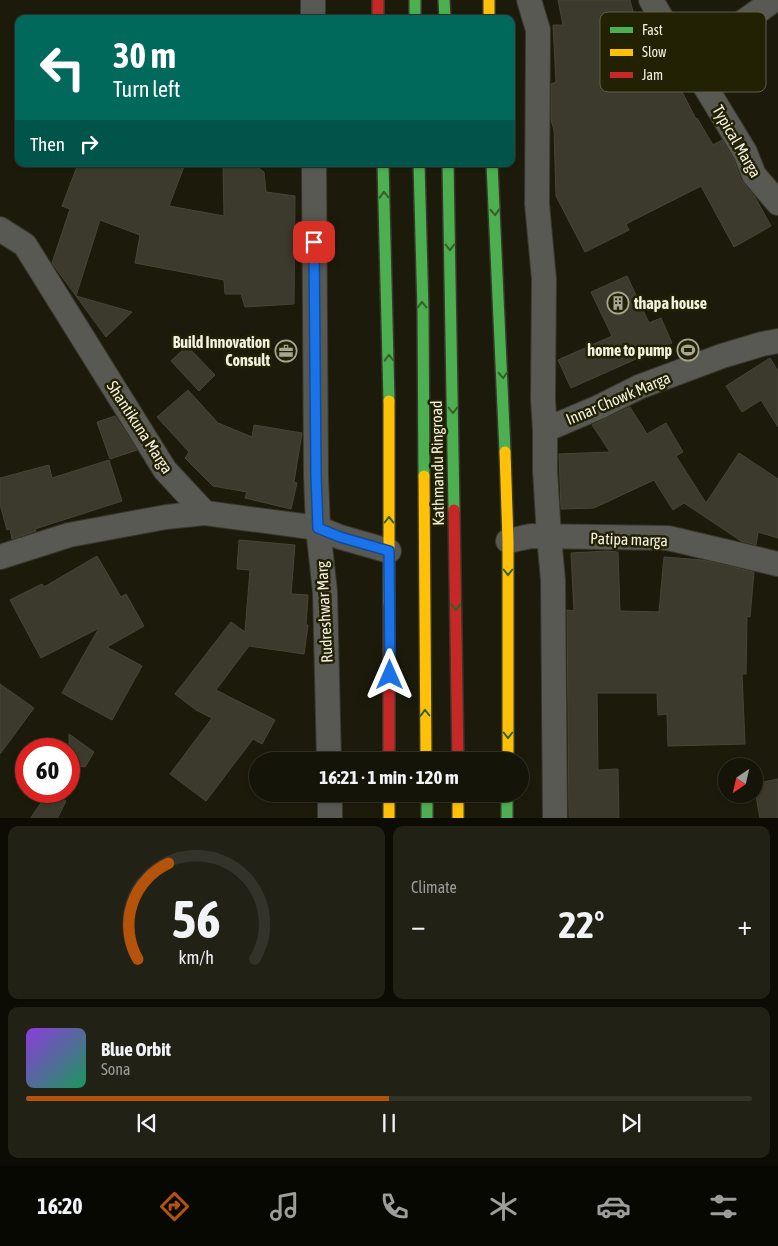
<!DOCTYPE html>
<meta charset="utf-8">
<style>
body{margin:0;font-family:"Asap Condensed",sans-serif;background:#222116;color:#f1f3f6;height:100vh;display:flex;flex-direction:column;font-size:19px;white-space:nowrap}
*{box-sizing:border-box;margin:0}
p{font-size:16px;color:#9d9e9c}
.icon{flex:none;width:28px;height:28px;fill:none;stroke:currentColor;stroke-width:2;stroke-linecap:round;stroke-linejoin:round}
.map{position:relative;height:818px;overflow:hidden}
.panel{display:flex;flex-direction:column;gap:8px;padding:8px;background:#0c0b04;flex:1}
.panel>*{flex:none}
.hud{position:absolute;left:15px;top:15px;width:500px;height:152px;border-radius:10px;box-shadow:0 1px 4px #0004,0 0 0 1px #343329;background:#00695c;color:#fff;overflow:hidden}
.needle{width:32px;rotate:214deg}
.controls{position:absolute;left:718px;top:758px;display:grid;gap:10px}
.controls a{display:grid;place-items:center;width:45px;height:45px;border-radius:50%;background:#151408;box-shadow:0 1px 4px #0004,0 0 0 1px #343329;font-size:25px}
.speed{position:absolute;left:15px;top:738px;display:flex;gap:10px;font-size:25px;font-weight:700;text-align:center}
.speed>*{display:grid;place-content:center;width:65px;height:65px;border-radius:50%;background:#151408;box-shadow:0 1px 4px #0004,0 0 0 1px #343329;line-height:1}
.speed .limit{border:8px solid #d22;background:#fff;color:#111}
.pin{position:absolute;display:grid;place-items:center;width:42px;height:42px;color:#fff;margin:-21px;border-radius:10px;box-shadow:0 2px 8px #0006}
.me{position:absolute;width:55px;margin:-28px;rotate:0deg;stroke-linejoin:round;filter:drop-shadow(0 0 4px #0008)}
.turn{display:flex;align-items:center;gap:18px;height:105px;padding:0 15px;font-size:22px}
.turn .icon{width:65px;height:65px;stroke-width:2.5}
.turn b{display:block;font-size:35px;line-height:42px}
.then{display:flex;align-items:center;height:48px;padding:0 15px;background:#0003;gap:10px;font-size:19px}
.big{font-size:38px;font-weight:700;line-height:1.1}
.panel .tile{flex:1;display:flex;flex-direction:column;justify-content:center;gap:8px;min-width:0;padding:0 18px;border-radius:10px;background:#222116}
.panel .dial{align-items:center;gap:0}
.dial svg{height:130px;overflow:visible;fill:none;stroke:#343329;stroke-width:7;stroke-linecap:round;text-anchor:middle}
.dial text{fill:#f1f3f6;stroke:none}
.song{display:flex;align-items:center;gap:15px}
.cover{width:60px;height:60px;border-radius:8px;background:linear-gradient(135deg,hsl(270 70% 55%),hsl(150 70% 35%))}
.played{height:5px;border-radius:2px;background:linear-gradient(90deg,#b45309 50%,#343329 50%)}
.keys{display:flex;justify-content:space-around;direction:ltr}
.heat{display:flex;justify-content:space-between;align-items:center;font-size:28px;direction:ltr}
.panel .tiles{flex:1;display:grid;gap:8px;grid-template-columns:1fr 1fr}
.tile:last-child{grid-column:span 2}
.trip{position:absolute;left:249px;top:752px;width:280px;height:50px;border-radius:25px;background:#151408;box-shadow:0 1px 4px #0004,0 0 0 1px #343329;font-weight:700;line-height:50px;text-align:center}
.tabs{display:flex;height:80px;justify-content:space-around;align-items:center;background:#080803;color:#9d9e9c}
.tabs .icon{width:35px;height:35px}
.tabs .active{color:#b45309}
.tabs b{font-size:22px;color:#f1f3f6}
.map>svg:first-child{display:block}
.building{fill:#3b3a2c;stroke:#464538}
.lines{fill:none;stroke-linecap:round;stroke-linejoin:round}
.street-casing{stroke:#38372b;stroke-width:26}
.fast-casing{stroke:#38372b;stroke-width:14}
.slow-casing{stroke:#38372b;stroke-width:14}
.jam-casing{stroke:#38372b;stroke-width:14}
.street{stroke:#595953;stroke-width:24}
.fast{stroke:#4caf50;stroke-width:11}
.slow{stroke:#ffc107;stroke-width:11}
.jam{stroke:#c62828;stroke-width:11}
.oneway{stroke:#356126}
.route-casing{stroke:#114b97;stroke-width:12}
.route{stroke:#1a73e8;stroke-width:9}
.labels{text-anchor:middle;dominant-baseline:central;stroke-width:5;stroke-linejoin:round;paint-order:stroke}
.street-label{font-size:16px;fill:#f2f1e0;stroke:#232104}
.poi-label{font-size:16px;font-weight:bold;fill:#f2f1e0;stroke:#232104;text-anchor:end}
.key{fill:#232104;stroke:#615f46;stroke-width:1}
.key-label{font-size:14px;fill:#f2f1e0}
</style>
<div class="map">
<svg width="778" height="819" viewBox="0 0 778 819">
<rect width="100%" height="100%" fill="#1c1b0b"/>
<!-- building -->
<path class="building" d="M558,0H630L642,45L649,41L671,88L678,84L696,119L697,118L713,145L722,140L733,158L741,180L755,197L771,226L734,247L701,186L626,224L629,230L585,252L556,196L554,130L551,120V84L556,82L553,25H563Z
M78,164H185L169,206L224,216L223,164H253L264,172L266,192L295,196L294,304L245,307L241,294H225L224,280L135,263L140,235L100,220L76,296L132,312L106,337L57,270L52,263L70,209L62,206Z
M627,276L649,323L661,318L672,343L571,388L558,360L612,336L591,292Z
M187,346L215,375L199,391L171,361Z
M770,358L778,371V427L761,400L742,412L726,386Z
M188,390L218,423L252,437L254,425L302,433L294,482L297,483L291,509L245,498L247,492L213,486L185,458L189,452L157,417Z
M630,407L647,434L666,423L683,452L676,456L706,503L739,453L778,479V538L758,532L756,545L741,541L684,503L673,510L654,480L594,508L561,509L559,454L610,452L592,425Z
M115,416L137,450L110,459L97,422Z
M109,460L122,501L35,529L36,531L12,539L10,529L7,530L0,504V478L49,465L52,478Z
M239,540L295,545L291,594L308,595L306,625H308L304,654L249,646L216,690L275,720L262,744L253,739L206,801L170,774L212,718L196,710L175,694L231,622L245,632L250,570L237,569Z
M607,551L618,552L620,611L659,612L664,557L703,560L754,572L750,617L747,616L746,674H742L745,744L668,746L667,714L658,715L657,693H597L598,770L618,769L619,819H569L567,610L574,611L571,553Z
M97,556L121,597L126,594L144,626L107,647L142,666L112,720L62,693L99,628L41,658L10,600L42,584L44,587Z
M0,684L34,708L0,754Z
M69,734L94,752L85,767L69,764Z
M778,779V819H760L754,784Z
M49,791H52L66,801L57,819H30Z"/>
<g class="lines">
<!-- street casing -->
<g class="street-casing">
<path id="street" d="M313,0V19
M529,0L538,30L537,204L544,279L543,399L545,430V470L549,537L553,580L555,819
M651,0L665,24L689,60L745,152L754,175L778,203
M689,60L774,0
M314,164L316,476L318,528L325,592L329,761
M0,229L25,245L165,470L205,513L318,528L340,537L389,551
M545,430L599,407L639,387L722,356L762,344L778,341
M508,541L531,536L668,538L778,564
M0,557L69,535L166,517L205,513
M330,794V819"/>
</g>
<!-- fast casing -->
<g class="fast-casing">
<path id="fast" d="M415,0V19
M444,0L445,19
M383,164L389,401
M419,164L423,311L424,476
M448,164L454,510
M492,164L505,452
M427,794V819
M507,794V819"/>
</g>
<!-- slow casing -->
<g class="slow-casing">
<path id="slow" d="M489,0V19
M389,401V604
M505,452L508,541V761
M424,476L426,761
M389,794V819
M458,794V819"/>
</g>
<!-- jam casing -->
<g class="jam-casing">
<path id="jam" d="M378,0V19
M454,510L458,761
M389,604V761"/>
</g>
<!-- street -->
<use href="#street" class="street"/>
<!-- fast -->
<use href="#fast" class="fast"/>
<!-- slow -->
<use href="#slow" class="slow"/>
<!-- jam -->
<use href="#jam" class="jam"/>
</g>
<!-- one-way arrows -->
<defs><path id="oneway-chevron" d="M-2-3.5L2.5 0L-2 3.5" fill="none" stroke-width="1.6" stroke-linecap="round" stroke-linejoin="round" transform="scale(1.25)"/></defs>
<g class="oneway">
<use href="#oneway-chevron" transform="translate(384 195) rotate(-92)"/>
<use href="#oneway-chevron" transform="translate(495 212) rotate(87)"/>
<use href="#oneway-chevron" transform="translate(450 247) rotate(89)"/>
<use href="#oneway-chevron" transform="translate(422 305) rotate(-91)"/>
<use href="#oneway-chevron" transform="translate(389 358) rotate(-92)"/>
<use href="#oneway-chevron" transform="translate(503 375) rotate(87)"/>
<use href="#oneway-chevron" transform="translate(453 410) rotate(89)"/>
<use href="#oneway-chevron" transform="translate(389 520) rotate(-90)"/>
<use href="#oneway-chevron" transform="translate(508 572) rotate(90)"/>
<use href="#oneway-chevron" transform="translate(456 607) rotate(89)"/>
<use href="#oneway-chevron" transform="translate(425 713) rotate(-91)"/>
<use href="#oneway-chevron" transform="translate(508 735) rotate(90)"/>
</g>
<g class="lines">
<!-- route casing -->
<g class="route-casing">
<path id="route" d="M314,242L316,476L318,528L340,537L389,551L390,675"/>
</g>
<!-- route -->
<use href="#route" class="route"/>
</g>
<!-- icons -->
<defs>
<g id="building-ring" transform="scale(1.125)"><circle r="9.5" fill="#232104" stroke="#a7a695" stroke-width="1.5"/><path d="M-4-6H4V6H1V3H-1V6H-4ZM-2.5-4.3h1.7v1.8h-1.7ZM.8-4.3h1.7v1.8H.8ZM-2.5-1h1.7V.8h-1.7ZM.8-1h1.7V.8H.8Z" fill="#a7a695"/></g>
<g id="stadium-ring" transform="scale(1.125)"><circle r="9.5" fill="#232104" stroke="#a7a695" stroke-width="1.5"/><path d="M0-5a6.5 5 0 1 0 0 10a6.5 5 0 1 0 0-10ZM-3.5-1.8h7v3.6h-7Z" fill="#a7a695"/></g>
<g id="office-ring" transform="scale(1.125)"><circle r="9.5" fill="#232104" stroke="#a7a695" stroke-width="1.5"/><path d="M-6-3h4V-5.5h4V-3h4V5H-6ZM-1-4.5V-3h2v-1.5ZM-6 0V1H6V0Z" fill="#a7a695"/></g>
</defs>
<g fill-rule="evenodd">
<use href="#building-ring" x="618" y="303"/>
<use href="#stadium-ring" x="688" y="350"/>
<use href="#office-ring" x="286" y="351"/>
</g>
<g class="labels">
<!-- street labels -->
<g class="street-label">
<text transform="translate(737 141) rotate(60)">Typical Marga</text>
<text transform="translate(618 398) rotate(-23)">Innar Chowk Marga</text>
<text transform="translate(140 427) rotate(57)">Shantikuna Marga</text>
<text transform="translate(437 463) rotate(-91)">Kathmandu Ringroad</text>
<text transform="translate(629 539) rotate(2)">Patipa marga</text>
<text transform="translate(324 612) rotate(-93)">Rudreshwar Marg</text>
</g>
<!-- poi labels -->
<g class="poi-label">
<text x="634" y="303" text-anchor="start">thapa house</text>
<text x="270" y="342">Build Innovation<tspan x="270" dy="18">Consult</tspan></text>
<text x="672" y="350">home to pump</text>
</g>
</g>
<!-- legend -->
<rect x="600" y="12" width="166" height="80" rx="8" class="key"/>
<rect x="610" y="27" width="23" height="6" fill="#4caf50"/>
<rect x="610" y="49" width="23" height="7" fill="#ffc107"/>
<rect x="610" y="72" width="23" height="6" fill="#c62828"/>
<g class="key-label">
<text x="642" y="35">Fast</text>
<text x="642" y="57">Slow</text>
<text x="642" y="80">Jam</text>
</g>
</svg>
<div class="controls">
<a><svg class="needle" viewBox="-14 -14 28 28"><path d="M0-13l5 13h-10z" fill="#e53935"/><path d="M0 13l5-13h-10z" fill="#9d9e9c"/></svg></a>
</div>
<div class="speed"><div class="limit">60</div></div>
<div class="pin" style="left:314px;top:242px;background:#d93025"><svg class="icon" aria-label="arrive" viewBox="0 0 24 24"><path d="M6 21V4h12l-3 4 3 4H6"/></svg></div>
<svg class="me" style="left:390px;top:675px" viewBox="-20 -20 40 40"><path d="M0-17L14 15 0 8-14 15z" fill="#1a73e8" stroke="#fff" stroke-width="4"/></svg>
<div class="trip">16:21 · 1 min · 120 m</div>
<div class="hud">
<div class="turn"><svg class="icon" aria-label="left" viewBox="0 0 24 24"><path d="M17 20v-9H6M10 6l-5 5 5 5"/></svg><div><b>30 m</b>Turn left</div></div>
<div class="then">Then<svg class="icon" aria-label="right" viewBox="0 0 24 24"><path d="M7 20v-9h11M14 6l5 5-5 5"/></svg></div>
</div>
</div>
<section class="panel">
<div class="tiles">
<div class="tile dial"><svg viewBox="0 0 100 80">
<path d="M14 69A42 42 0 1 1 86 69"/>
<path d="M14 69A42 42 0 0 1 33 10" stroke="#b45309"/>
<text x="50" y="56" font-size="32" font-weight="700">56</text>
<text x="50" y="72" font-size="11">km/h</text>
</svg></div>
<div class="tile"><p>Climate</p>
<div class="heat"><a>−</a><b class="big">22°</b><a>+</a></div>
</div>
<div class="tile">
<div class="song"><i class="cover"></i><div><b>Blue Orbit</b><p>Sona</p></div></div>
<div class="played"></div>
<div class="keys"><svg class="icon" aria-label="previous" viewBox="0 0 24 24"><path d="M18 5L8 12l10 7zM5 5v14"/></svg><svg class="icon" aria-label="pause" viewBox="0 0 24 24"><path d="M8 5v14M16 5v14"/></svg><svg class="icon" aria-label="next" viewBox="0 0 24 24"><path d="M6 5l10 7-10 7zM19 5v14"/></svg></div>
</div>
</div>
</section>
<nav class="tabs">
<b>16:20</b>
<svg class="icon active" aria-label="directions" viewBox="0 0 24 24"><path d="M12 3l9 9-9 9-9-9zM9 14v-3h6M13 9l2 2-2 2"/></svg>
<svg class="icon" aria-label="music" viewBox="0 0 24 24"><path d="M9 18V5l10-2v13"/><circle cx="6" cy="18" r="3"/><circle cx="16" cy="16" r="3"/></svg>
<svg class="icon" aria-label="phone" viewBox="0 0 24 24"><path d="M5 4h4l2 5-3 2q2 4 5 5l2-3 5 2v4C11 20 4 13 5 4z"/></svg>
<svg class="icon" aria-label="climate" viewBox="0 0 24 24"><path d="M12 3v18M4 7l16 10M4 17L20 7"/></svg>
<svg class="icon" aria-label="car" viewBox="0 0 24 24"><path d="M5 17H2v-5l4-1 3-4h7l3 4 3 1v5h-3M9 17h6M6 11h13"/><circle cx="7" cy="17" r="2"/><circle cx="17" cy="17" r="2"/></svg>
<svg class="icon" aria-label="filters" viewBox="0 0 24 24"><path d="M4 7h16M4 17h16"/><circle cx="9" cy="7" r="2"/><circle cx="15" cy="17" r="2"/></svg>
</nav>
